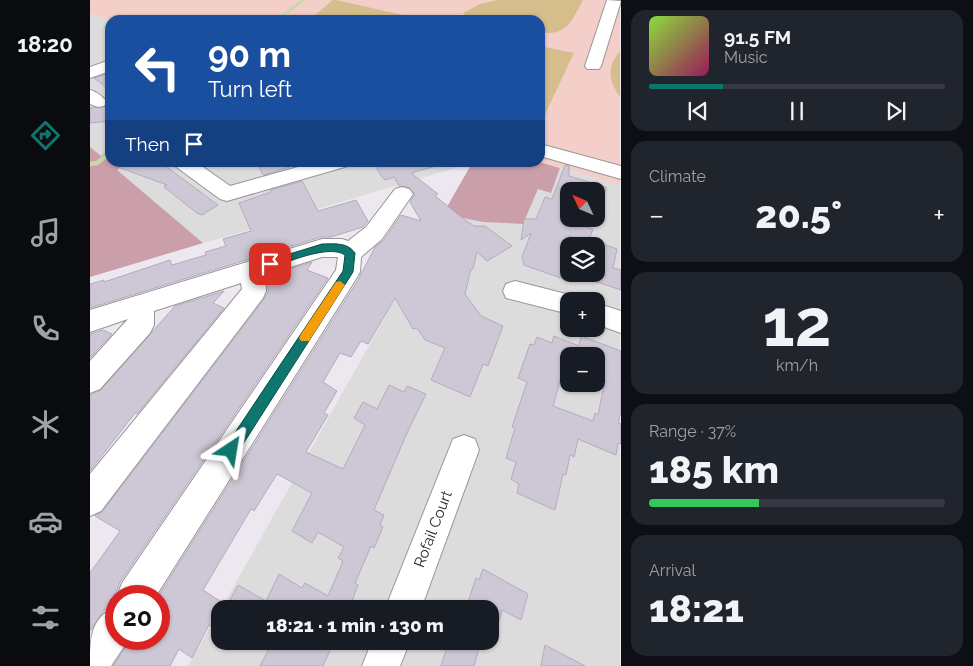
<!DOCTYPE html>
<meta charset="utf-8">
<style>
body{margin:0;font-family:Raleway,sans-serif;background:#20242c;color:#f1f3f6;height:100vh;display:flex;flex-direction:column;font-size:19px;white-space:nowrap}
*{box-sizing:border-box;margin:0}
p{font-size:16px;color:#9ea1a6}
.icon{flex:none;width:28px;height:28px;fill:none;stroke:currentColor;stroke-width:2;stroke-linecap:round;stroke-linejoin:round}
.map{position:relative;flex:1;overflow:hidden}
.side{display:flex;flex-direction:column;gap:10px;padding:10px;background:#0d0f14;width:352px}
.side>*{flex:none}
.guide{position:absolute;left:15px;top:15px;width:440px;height:152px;border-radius:15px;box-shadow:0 1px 4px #0004;background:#1a4fa0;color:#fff;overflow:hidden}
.needle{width:32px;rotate:314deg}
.tools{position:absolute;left:470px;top:182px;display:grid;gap:10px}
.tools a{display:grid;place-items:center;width:45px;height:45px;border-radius:10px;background:#171b24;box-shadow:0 1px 4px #0004;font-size:25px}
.speed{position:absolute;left:15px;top:585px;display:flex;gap:10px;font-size:25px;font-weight:700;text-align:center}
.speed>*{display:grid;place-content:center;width:65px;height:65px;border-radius:50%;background:#171b24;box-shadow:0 1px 4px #0004;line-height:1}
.speed .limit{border:8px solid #d22;background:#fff;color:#111}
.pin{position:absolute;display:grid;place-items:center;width:42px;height:42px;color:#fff;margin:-21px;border-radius:10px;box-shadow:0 2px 8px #0006}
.me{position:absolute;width:55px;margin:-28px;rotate:33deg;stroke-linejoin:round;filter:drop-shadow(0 0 4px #0008)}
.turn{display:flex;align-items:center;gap:18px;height:105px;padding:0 20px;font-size:22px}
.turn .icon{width:65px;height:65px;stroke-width:2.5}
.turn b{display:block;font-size:35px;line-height:42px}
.then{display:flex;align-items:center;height:48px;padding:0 20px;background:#0003;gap:10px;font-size:19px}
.big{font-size:38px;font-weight:800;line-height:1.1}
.side .widget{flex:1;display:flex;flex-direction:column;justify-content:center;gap:8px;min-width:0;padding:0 18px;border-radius:15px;background:#20242c}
.side .dial{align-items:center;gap:0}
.dial b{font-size:65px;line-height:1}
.song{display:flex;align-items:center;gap:15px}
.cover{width:60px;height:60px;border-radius:8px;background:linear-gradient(135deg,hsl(90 70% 55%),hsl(330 70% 35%))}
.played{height:5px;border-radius:2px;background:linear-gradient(90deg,#0f766e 25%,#363941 25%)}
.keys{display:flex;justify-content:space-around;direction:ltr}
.heat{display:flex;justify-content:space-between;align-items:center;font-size:28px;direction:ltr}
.charge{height:8px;border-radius:4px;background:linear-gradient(90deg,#34c759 37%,#363941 0)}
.trip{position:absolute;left:121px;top:600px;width:288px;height:50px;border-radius:15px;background:#171b24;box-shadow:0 1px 4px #0004;font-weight:800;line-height:50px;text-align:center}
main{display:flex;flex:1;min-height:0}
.dock{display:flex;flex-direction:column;width:90px;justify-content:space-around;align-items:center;background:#090b0e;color:#9ea1a6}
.dock .icon{width:35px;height:35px}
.dock .active{color:#0f766e}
.dock b{font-size:22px;color:#f1f3f6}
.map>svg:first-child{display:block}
.residential{fill:#dcdcdd;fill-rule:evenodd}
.forest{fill:#ca9faa}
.park{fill:#f4cec8}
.pitch{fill:#d6bd8c}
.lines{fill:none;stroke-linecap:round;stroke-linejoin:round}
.stream-far1{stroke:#ccd8ab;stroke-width:3}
.stream{stroke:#ccd8ab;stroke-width:4.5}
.building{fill:#cec7d5;stroke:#b5aabf;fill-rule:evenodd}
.minor-casing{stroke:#969696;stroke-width:2}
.minor{fill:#fff;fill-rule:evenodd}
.route{fill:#0f766e;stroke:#0a4d48}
.slow{fill:#f59e0b}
.labels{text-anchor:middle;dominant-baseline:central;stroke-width:4;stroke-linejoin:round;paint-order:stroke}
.near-street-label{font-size:15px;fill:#1f1f1f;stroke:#fff}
</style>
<main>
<nav class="dock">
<b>18:20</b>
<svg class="icon active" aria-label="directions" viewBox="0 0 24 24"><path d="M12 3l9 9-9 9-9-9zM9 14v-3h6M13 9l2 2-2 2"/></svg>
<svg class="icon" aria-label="music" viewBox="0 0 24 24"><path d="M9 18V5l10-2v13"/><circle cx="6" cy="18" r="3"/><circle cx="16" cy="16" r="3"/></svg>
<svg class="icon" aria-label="phone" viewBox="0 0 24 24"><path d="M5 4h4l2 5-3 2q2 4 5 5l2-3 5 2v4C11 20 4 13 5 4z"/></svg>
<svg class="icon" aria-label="climate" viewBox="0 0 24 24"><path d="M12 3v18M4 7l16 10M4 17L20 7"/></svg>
<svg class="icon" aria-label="car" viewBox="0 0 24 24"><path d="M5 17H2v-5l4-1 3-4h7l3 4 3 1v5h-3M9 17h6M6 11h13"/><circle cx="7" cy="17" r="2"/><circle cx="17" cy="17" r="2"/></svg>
<svg class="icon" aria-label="filters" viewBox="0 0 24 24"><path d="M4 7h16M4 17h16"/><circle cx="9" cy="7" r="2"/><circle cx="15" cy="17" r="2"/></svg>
</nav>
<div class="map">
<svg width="531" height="666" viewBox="0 0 531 666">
<rect width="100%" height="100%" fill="#ede7ef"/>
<!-- residential -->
<path class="residential" d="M0,14L21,20L20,150L11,157L27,169L36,162L382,163L0,277Z
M470,168L530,185V666H98L130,610V641H400V609H131L353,214L393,222L433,224L448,189L461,193ZM479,191H506V219H479ZM479,246H506V274H479ZM479,301H506V329H479ZM479,356H506V384H479Z"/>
<!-- forest -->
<path class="forest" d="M0,147L11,156L20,150V162L35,163L27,170L113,243L0,277Z
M450,162L470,168L461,193L448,189L433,224L393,222L353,214L382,163Z"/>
<!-- park -->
<path class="park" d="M0,0H530V185L450,162V20H21L0,14Z"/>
<!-- pitch -->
<path class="pitch" d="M243,0H246L335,20H219Z
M407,0H493C482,20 477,37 450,32V20H379L373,13L390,4Z
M450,46L484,53L450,125Z
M530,51V97C518,79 517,68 530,51Z"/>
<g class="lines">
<!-- stream-far1 -->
<path class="stream-far1" d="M187,20L213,0"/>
<!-- stream -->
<path class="stream" d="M0,164L7,163L20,153"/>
</g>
<!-- building -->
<path class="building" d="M20,73V90L4,78Z
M20,106V121L0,123V108Z
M20,162H70L128,205L112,215L107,213L74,187L77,185L20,164Z
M167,162H201L203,166L173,175Z
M294,162H345L346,166L321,173L348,194L345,196L375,220L384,226H395L422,246L397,261L387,252L383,269H381L375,294L391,316L413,326L398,366L393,364L380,397L341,380L355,348L335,340L327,328L323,329L305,298L278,344L271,341L261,357L250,353L233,382L247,391L234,413L238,415L216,452L253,469L275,425L264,418L273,402L287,409L299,385L314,392L317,386L336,394L317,433L284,510L294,515L290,525L293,527L284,548L281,546L265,583L268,585L259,609H135L148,585L176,601L189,574L212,588L215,583L238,596L253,561L248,558L254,547L228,532L222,543L202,531L222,493L187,474L164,511L161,509L113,590L130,601V631L119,625L102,658L89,649L80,666H23L41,639H69V595L268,280L285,247L294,240L311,215L331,221L320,202L325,194L320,188L309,186L304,177L295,180L292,177L285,165Z
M475,165L479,166V176L516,187V191H479V219H498L496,227L503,229L498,243L479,236V281L434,265L432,257L441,233L431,240L434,219H446L455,197L462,199Z
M212,181L228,211L266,200L278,221L273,227L241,237H231L0,308V284L14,280V282L80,260L82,265L116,255L115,252L136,246L133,239L161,231L149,203L181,192L180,190Z
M513,244L527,249L523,268L531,270V290L504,281Z
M222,262L217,270L238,278L30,582L25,595L26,599L21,607L14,610L0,631V573L30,531L5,516L12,512L174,299L178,292V286L187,273Z
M134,291L123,303L134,308L47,414L45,413L0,471V395L11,390L85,306Z
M13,330L22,334L0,358V334Z
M464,336L489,346L491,336L531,351V411L528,423L531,424V444L528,443L526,455L488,439L484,457L480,455L476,475L473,474L465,510L427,493L429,484L421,479L426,462L416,458L425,428L422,427L437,382L428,378L440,344L444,345L447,337L462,343ZM479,356H506V376L515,380L508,415L505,413L503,421L463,406L476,359L479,360Z
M393,569L438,594L431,620L412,610L405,637H400V609H381L382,604L378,602L386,578L389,580Z
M183,641H244L233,666H170Z
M359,641H391L384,666H351Z
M455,645L495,666H451Z"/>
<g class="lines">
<!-- minor casing -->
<g class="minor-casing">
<path id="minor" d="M517,0L531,1L511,66L509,69H497L495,66Z
M20,60V71L0,78V67Z
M0,90C7,92 12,96 17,102L14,106L8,107L0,104Z
M450,144L531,166V179L450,156Z
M82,162H106L140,186L226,162H261L258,166L137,201L130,199L85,166Z
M312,187L319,189L323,194L292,239L271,257L270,272L266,279L66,596H27L32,583L246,270L248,257H232L175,275L176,291L173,298L11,511L0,516V474L152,289L151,283L64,311V325L60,333L10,389L0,393V361L38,319L0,332V310L232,239H252L258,241L276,227L305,189Z
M425,281L488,297L490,301H479V314L416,298L413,291L416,284Z
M506,303L531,311V333L506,324Z
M374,435L385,439L389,450L331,609H295L363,439Z
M26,606V639H39L21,666H0C0,638 0,619 26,606Z
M282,641H320L310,666H272Z"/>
</g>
<!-- minor -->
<use href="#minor" class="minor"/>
</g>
<!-- route -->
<path class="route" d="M232,244C245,244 257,242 265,253L263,272L146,455L141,457L136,455L134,450L136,446L253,271L255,255C239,244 198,262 180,268L175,264L177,261Z"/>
<!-- slow -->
<path class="slow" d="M250,281L255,285L253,288L219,341H211L209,338L211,334L246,282Z"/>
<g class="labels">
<!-- near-street labels -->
<g class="near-street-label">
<text transform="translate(343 529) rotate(-69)">Rofail Court</text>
</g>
</g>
</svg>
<div class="tools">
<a><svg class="needle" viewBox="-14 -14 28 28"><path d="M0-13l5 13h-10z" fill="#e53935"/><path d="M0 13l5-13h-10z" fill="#9ea1a6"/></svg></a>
<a><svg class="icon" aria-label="layers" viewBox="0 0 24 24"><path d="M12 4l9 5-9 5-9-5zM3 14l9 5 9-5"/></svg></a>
<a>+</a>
<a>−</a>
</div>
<div class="speed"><div class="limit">20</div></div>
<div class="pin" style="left:180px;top:264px;background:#d93025"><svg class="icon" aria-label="arrive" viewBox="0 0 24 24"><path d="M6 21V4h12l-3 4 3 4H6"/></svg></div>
<svg class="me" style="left:141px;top:450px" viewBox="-20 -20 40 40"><path d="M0-17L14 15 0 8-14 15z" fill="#0f766e" stroke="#fff" stroke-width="4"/></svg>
<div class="trip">18:21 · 1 min · 130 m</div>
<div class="guide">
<div class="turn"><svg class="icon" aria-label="left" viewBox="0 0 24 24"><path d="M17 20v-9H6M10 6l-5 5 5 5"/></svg><div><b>90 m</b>Turn left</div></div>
<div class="then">Then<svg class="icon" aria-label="arrive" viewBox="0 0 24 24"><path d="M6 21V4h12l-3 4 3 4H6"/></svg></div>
</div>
</div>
<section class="side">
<div class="widget">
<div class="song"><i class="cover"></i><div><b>91.5 FM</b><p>Music</p></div></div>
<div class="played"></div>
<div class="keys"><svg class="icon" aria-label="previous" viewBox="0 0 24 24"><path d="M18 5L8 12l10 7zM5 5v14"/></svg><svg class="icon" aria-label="pause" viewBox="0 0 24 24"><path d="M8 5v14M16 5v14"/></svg><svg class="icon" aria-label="next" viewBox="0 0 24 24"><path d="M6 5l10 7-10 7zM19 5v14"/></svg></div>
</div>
<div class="widget"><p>Climate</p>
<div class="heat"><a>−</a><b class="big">20.5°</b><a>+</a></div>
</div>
<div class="widget dial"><b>12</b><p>km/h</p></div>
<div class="widget"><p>Range · 37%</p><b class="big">185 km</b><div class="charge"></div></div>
<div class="widget"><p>Arrival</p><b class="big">18:21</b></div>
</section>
</main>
